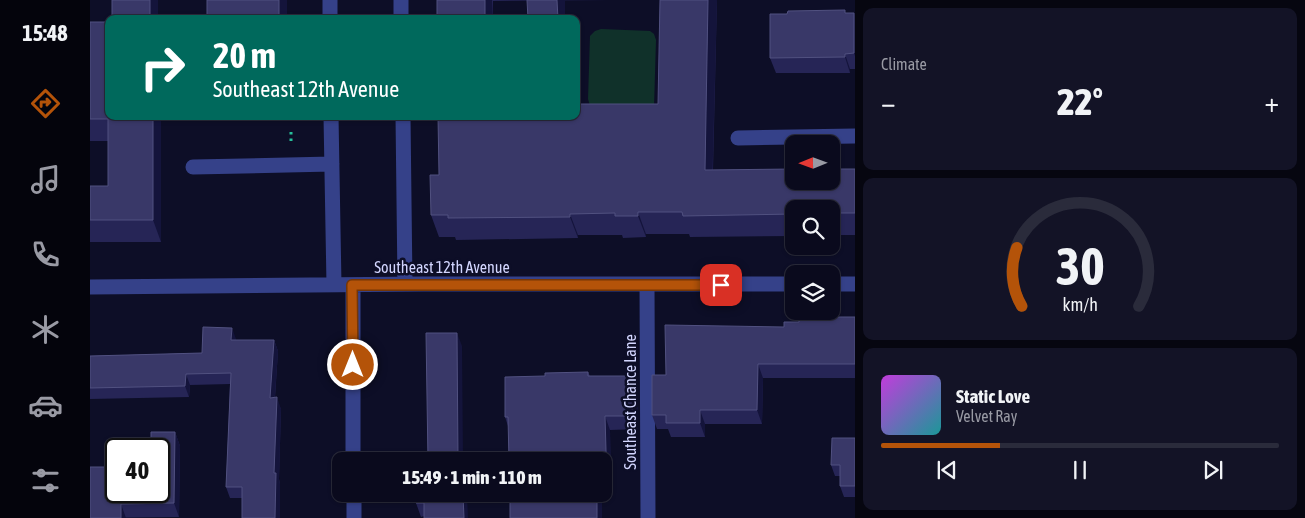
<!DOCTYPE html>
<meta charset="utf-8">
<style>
body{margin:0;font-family:"Asap Condensed",sans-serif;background:#131326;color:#f1f3f6;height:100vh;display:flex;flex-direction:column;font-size:19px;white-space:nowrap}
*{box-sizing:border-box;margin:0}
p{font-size:16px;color:#999aa4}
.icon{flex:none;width:28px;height:28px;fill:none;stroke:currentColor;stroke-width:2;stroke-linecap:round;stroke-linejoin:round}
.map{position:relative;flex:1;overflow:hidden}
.sheet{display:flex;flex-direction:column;gap:8px;padding:8px;background:#060610;width:450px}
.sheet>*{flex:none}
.hud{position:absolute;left:15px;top:15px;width:475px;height:105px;border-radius:10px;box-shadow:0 1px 4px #0004,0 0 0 1px #2a2b3b;background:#00695c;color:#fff;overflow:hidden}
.needle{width:32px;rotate:269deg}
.fabs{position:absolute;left:695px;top:135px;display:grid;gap:10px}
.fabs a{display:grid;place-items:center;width:55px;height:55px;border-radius:10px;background:#0a0a1d;box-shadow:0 1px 4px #0004,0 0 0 1px #2a2b3b;font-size:25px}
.speed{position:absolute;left:15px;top:438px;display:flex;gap:10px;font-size:25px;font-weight:700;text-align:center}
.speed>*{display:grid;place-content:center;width:65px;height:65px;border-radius:50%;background:#0a0a1d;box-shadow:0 1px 4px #0004,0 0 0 1px #2a2b3b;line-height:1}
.speed .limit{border:2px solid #111;border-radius:8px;background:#fff;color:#111}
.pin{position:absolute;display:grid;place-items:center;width:42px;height:42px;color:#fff;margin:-21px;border-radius:10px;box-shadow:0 2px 8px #0006}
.me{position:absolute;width:55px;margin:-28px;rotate:0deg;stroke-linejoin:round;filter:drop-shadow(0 0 4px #0008)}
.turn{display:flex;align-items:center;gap:18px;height:105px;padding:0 25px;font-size:22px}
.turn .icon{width:65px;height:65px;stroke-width:2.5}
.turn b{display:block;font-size:35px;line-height:42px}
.big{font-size:38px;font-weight:800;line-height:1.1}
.sheet .card{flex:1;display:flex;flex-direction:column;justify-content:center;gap:8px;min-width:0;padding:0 18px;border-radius:10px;background:#131326}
.sheet .dial{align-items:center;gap:0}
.dial svg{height:130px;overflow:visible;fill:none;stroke:#2a2b3b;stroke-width:7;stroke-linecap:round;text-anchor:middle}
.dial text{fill:#f1f3f6;stroke:none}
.song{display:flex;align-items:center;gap:15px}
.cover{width:60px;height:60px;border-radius:8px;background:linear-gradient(135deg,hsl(290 70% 55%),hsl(180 70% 35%))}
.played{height:5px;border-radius:2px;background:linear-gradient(90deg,#b45309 30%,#2a2b3b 30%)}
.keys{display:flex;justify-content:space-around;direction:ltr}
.heat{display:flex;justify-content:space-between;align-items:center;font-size:28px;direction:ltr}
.trip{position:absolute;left:242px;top:452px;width:280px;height:50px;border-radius:10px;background:#0a0a1d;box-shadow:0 1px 4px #0004,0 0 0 1px #2a2b3b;font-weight:800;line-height:50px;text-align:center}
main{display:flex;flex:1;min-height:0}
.menu{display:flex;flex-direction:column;width:90px;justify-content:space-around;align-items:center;background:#04040c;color:#999aa4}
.menu .icon{width:35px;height:35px}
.menu .active{color:#b45309}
.menu b{font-size:22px;color:#f1f3f6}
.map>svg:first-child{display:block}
.green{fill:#10312a}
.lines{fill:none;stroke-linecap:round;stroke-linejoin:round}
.path{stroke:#27bf9a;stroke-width:3;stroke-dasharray:2.5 4;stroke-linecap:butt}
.minor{stroke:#354189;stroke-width:15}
.wall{fill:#262556}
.shaded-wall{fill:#14143b}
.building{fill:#393868;stroke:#515180}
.route-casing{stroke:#753606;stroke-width:12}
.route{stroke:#b45309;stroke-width:9}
.labels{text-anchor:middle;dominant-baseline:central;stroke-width:5;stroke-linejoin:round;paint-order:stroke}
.street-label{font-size:16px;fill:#d3d6ff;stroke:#0d0e27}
</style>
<main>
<nav class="menu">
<b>15:48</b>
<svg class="icon active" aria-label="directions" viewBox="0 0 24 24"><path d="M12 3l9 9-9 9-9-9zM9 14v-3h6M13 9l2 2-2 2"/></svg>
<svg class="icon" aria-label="music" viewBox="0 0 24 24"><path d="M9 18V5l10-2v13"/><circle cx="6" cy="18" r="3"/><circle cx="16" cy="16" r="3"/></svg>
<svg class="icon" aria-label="phone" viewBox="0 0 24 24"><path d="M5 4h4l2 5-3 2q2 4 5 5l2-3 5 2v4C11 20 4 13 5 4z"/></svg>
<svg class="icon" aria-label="climate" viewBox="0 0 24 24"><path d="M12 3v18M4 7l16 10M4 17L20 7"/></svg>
<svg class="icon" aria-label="car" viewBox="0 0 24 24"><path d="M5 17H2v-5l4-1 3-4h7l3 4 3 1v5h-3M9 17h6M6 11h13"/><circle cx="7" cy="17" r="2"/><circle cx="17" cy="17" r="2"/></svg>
<svg class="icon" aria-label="filters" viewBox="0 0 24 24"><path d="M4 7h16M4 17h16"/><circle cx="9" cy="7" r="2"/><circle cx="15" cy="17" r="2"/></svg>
</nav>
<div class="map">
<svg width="765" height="518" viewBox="0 0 765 518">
<rect width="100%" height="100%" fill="#0d0e27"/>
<!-- green -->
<path class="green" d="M511,29L560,31L564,34L566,40L564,107L501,109L498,99L500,36L505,31Z"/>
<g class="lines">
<!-- path -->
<path class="path" d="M201,132V143"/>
<!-- minor -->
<path class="minor" d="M240,0V19
M311,0V19
M241,116L244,285
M313,116L315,284
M648,138L765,136
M103,167L242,164
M741,284H765
M263,285V461
M557,285L558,518
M0,287L333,284H704
M264,494V518"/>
</g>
<!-- wall -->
<path class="wall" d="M347,0H519L403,1V19H347Z
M570,0H627L623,170L765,169V235H741V209H704V236L600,237L599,234H556V237L533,238L532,235H488V238L366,240L365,237H349L341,215L349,175L568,104Z
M755,10V13L765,15V69H760V73H686L680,58L697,14Z
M0,22L19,116H71V242H0V186H18V141H0Z
M765,317V378H673L672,424H615V437H581L578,429H567L562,415L576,375L694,327Z
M146,339V340H184L188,351L185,398L191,409L189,479L190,484V518H152V498H140L136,487L140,384L100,385L99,397L0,399V356L112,353Z
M498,372L500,376L548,389V429L520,430L521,498L420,494H514V461L418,426L415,417L455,376Z
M85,432L90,446L89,517L0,518L26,467L69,491Z
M765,438V497H754L750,486V476H745L741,465Z
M377,494L334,516L331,517L326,503Z"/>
<!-- shaded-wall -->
<path class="shaded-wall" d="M60,0H68V19H60Z
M189,0H197V19L189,16Z
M395,0H402L403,19H395Z
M467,0H475V19H468Z
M618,0H627L622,192L615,170Z
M764,13L765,15V56L764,53Z
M755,54L760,69V73L755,57Z
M63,116H71V242L63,220Z
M548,212L556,234V237L548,216Z
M480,214L488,235V238L480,217Z
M142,328L146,339V351L141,340Z
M367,333L372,346L373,461H368Z
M184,340L188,351L184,409L180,398Z
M668,364L673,378L672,424L667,410Z
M96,374L100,385L99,397L95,386Z
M543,376L548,389V429L543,416Z
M187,397L191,409L189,479L190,484V518H185L184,473Z
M610,410L615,424V437L610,423Z
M515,416L520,430L521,498L517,485Z
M85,432L90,446L89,517L84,503Z
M373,494H377L378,518H374Z
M507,494H511L512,498V518H507Z
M31,504L36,518H31Z"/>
<!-- building -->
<path class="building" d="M22,0H60V19H22Z
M117,0H189V16H202V19H117Z
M347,0H395V19H347Z
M437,0H467L468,19H438Z
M570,0H618L615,170L704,169V181H741V169H765V213H741V209H704V214L593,216L592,212H548V216H525V213L480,214V217L358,218V215H341L340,175H349L348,116H486V104H568Z
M755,10V13H764V53L755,54V57L680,58V14H697L698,11Z
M0,22H19V116H63V220H0V186H18V119H0Z
M709,317H765V364H668L667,410H610V423H576V415H562V375H576L575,325L694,327V322H709Z
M113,327L142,328L141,340H184L180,398L187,397L184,473H186L185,518H152V487H136L141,373L96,374L95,386L0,388V356L112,353Z
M336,333H367L368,461H338Z
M498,372V376H543V416H515L517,485H514V461H419L418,417H415V377L455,376V373Z
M61,432H85L84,503L31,504V518H0V467H26V491H69V449H61Z
M742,438H765V486H750V465H741Z
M326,494H373L374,518H334V503H326Z
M420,494H507V518H420Z"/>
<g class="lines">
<!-- route casing -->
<g class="route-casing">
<path id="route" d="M263,365L262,285H631"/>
</g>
<!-- route -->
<use href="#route" class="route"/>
</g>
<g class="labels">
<!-- street labels -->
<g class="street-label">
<text x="352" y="267">Southeast 12th Avenue</text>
<text transform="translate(540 402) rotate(-90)">Southeast Chance Lane</text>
</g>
</g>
</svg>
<div class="fabs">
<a><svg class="needle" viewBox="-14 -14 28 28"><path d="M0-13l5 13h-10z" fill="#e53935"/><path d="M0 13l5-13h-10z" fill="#999aa4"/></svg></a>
<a><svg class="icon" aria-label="search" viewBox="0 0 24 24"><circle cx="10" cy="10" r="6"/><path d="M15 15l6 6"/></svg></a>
<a><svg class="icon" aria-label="layers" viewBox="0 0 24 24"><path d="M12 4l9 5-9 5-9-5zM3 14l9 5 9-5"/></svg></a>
</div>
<div class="speed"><div class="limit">40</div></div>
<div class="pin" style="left:631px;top:285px;background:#d93025"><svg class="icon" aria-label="arrive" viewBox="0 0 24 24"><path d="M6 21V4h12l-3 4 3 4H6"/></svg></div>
<svg class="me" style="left:263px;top:365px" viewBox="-20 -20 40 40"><circle r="17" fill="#b45309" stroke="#fff" stroke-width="3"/><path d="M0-11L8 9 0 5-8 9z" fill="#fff"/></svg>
<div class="trip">15:49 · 1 min · 110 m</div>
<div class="hud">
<div class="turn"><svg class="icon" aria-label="right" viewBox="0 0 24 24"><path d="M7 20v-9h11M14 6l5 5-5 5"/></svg><div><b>20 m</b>Southeast 12th Avenue</div></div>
</div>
</div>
<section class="sheet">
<div class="card"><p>Climate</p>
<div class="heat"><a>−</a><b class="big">22°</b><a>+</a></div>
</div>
<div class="card dial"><svg viewBox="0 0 100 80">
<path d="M14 69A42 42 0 1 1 86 69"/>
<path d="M14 69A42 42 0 0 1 11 33" stroke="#b45309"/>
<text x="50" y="56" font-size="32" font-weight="700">30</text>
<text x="50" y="72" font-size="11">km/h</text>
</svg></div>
<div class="card">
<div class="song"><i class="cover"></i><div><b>Static Love</b><p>Velvet Ray</p></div></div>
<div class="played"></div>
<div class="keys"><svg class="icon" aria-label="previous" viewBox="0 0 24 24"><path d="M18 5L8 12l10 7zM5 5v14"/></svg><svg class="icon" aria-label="pause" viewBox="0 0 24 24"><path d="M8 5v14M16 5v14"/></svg><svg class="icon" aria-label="next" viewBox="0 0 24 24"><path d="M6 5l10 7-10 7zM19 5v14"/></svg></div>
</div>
</section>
</main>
